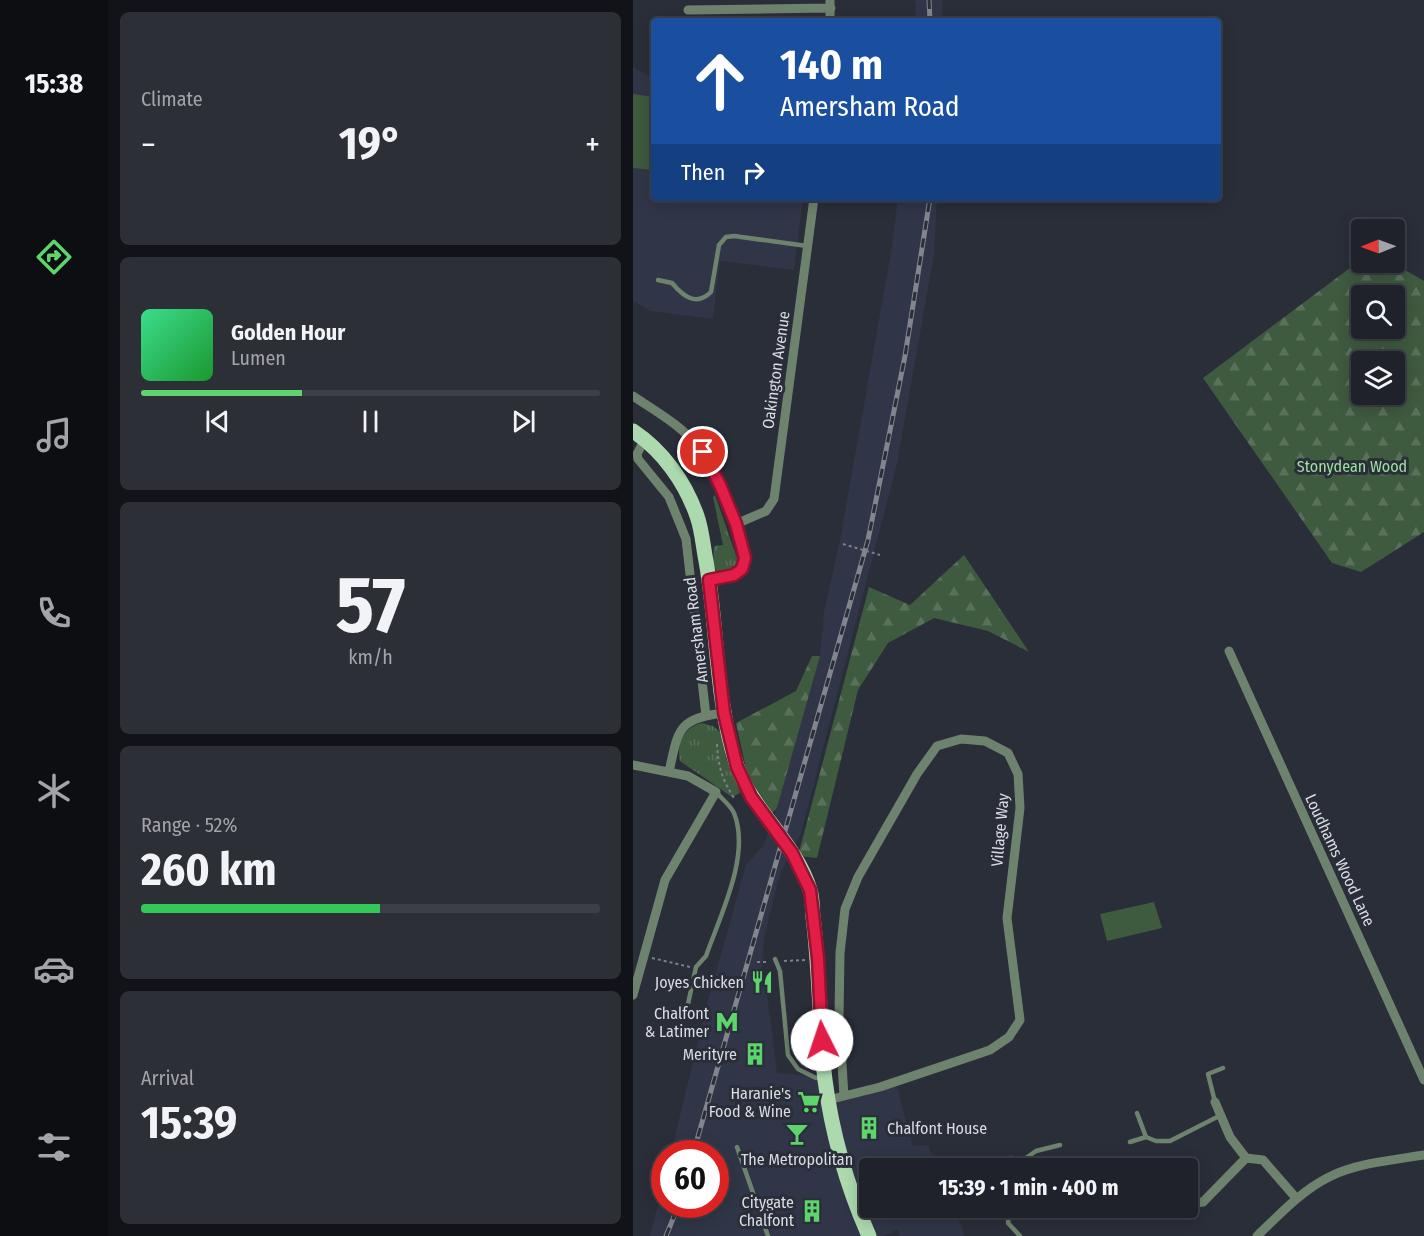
<!DOCTYPE html>
<meta charset="utf-8">
<style>
body{margin:0;font-family:"Fira Sans Condensed",sans-serif;background:#2d2f37;color:#f1f3f6;height:100vh;display:flex;flex-direction:column;font-size:22px;white-space:nowrap}
*{box-sizing:border-box;margin:0}
p{font-size:20px;color:#a2a4a9}
.icon{flex:none;width:33px;height:33px;fill:none;stroke:currentColor;stroke-width:2;stroke-linecap:round;stroke-linejoin:round}
.map{position:relative;flex:1;overflow:hidden}
.side{display:flex;flex-direction:column;gap:12px;padding:12px;background:#121318;width:525px}
.side>*{flex:none}
.top-card{position:absolute;left:18px;top:18px;width:570px;height:183px;border-radius:6px;box-shadow:0 3px 15px #0003,0 0 0 2px #3d3f47;background:#1a4fa0;color:#fff;overflow:hidden}
.needle{width:39px;rotate:269deg}
.controls{position:absolute;left:718px;top:219px;display:grid;gap:12px}
.controls a{display:grid;place-items:center;width:54px;height:54px;border-radius:6px;background:#20222b;box-shadow:0 3px 15px #0003,0 0 0 2px #3d3f47;font-size:30px}
.speed{position:absolute;left:18px;top:1140px;display:flex;gap:12px;font-size:30px;font-weight:700;text-align:center}
.speed>*{display:grid;place-content:center;width:78px;height:78px;border-radius:50%;background:#20222b;box-shadow:0 3px 15px #0003,0 0 0 2px #3d3f47;line-height:1}
.speed .limit{border:9px solid #d22;background:#fff;color:#111}
.pin{position:absolute;display:grid;place-items:center;width:51px;height:51px;color:#fff;margin:-26px;border:3px solid #fff;border-radius:50%;box-shadow:0 2px 6px #0007}
.me{position:absolute;width:66px;margin:-33px;rotate:356deg;stroke-linejoin:round;filter:drop-shadow(0 0 4px #0008)}
.turn{display:flex;align-items:center;gap:21px;height:126px;padding:0 30px;font-size:27px}
.turn .icon{width:78px;height:78px;stroke-width:2.5}
.turn b{display:block;font-size:42px;line-height:51px}
.then{display:flex;align-items:center;height:57px;padding:0 30px;background:#0003;gap:12px;font-size:22px}
.big{font-size:45px;font-weight:700;line-height:1.1}
.side .widget{flex:1;display:flex;flex-direction:column;justify-content:center;gap:9px;min-width:0;padding:0 21px;border-radius:9px;background:#2d2f37}
.side .dial{align-items:center;gap:0}
.dial b{font-size:78px;line-height:1}
.song{display:flex;align-items:center;gap:18px}
.cover{width:72px;height:72px;border-radius:9px;background:linear-gradient(135deg,hsl(150 70% 55%),hsl(130 70% 35%))}
.played{height:6px;border-radius:3px;background:linear-gradient(90deg,#5ed56c 35%,#3d3f47 35%)}
.keys{display:flex;justify-content:space-around;direction:ltr}
.heat{display:flex;justify-content:space-between;align-items:center;font-size:33px;direction:ltr}
.charge{height:9px;border-radius:4px;background:linear-gradient(90deg,#34c759 52%,#3d3f47 0)}
.trip{position:absolute;left:226px;top:1158px;width:339px;height:60px;border-radius:6px;background:#20222b;box-shadow:0 3px 15px #0003,0 0 0 2px #3d3f47;font-weight:700;line-height:60px;text-align:center}
main{display:flex;flex:1;min-height:0}
.tab-bar{display:flex;flex-direction:column;width:108px;justify-content:space-around;align-items:center;background:#0d0e11;color:#a2a4a9}
.tab-bar .icon{width:42px;height:42px}
.tab-bar .current{color:#5ed56c}
.tab-bar b{font-size:27px;color:#f1f3f6}
.map>svg:first-child{display:block}
.built{fill:#303647}
.grass{fill:url(#grass-tufts)}
.forest{fill:url(#forest-firs);fill-rule:evenodd}
.garden{fill:#3e5a3f}
.lines{fill:none;stroke-linecap:round;stroke-linejoin:round}
.path{stroke:#7d8089;stroke-width:2;stroke-dasharray:3 3;stroke-linecap:butt}
.lane{stroke:#6e836e;stroke-width:4.5}
.street{stroke:#6e836e;stroke-width:9}
.primary{stroke:#acd9ae;stroke-width:15}
.rail-casing{stroke:#82858e;stroke-width:5}
.rail{stroke:#2a2e39;stroke-width:3;stroke-dasharray:9;stroke-linecap:butt}
.path-bridge{stroke:#7d8089;stroke-width:2;stroke-dasharray:3 3;stroke-linecap:butt}
.route-casing{stroke:#92132f;stroke-width:15}
.route{stroke:#e11d48;stroke-width:10}
.labels{text-anchor:middle;dominant-baseline:central;stroke-width:6;stroke-linejoin:round;paint-order:stroke}
.street-label{font-size:16px;fill:#dadce4;stroke:#2a2e39}
.park-label{font-size:16px;fill:#9ae29e;stroke:#2a2e39}
.poi-label{font-size:16px;fill:#dadce4;stroke:#2a2e39;text-anchor:end}
</style>
<main>
<nav class="tab-bar">
<b>15:38</b>
<svg class="icon current" aria-label="directions" viewBox="0 0 24 24"><path d="M12 3l9 9-9 9-9-9zM9 14v-3h6M13 9l2 2-2 2"/></svg>
<svg class="icon" aria-label="music" viewBox="0 0 24 24"><path d="M9 18V5l10-2v13"/><circle cx="6" cy="18" r="3"/><circle cx="16" cy="16" r="3"/></svg>
<svg class="icon" aria-label="phone" viewBox="0 0 24 24"><path d="M5 4h4l2 5-3 2q2 4 5 5l2-3 5 2v4C11 20 4 13 5 4z"/></svg>
<svg class="icon" aria-label="climate" viewBox="0 0 24 24"><path d="M12 3v18M4 7l16 10M4 17L20 7"/></svg>
<svg class="icon" aria-label="car" viewBox="0 0 24 24"><path d="M5 17H2v-5l4-1 3-4h7l3 4 3 1v5h-3M9 17h6M6 11h13"/><circle cx="7" cy="17" r="2"/><circle cx="17" cy="17" r="2"/></svg>
<svg class="icon" aria-label="filters" viewBox="0 0 24 24"><path d="M4 7h16M4 17h16"/><circle cx="9" cy="7" r="2"/><circle cx="15" cy="17" r="2"/></svg>
</nav>
<section class="side">
<div class="widget"><p>Climate</p>
<div class="heat"><a>−</a><b class="big">19°</b><a>+</a></div>
</div>
<div class="widget">
<div class="song"><i class="cover"></i><div><b>Golden Hour</b><p>Lumen</p></div></div>
<div class="played"></div>
<div class="keys"><svg class="icon" aria-label="previous" viewBox="0 0 24 24"><path d="M18 5L8 12l10 7zM5 5v14"/></svg><svg class="icon" aria-label="pause" viewBox="0 0 24 24"><path d="M8 5v14M16 5v14"/></svg><svg class="icon" aria-label="next" viewBox="0 0 24 24"><path d="M6 5l10 7-10 7zM19 5v14"/></svg></div>
</div>
<div class="widget dial"><b>57</b><p>km/h</p></div>
<div class="widget"><p>Range · 52%</p><b class="big">260 km</b><div class="charge"></div></div>
<div class="widget"><p>Arrival</p><b class="big">15:39</b></div>
</section>
<div class="map">
<svg width="791" height="1236" viewBox="0 0 791 1236">
<defs>
<pattern id="grass-tufts" width="24" height="20" patternUnits="userSpaceOnUse" patternTransform="scale(1.5)"><rect width="24" height="20" fill="#3e5a3f"/><path d="M3 7l-1-3M5 7V3M7 7l1-3M15 17l-1-3M17 17v-4M19 17l1-3" fill="none" stroke="#59715b"/></pattern>
<pattern id="forest-firs" width="22" height="20" patternUnits="userSpaceOnUse" patternTransform="scale(1.5)"><rect width="22" height="20" fill="#3e5a3f"/><path d="M5 1l3.5 6h-7zM16 11l3.5 6h-7z" fill="#59715b"/></pattern>
</defs>
<rect width="100%" height="100%" fill="#2a2e39"/>
<!-- built -->
<path class="built" d="M282,0H309L310,21H283Z
M0,67L21,79V198H170L161,270L87,261L80,319L17,311L0,301Z
M265,198H304L301,254L264,464L168,833L149,870L143,889L131,939L129,966L127,975L123,977H132L144,1073L192,1077L195,1099L247,1087H264L280,1146L295,1145L305,1168H237V1208H321L332,1236H267L264,1230L251,1236H17L31,1181L32,1204H82V1154L38,1153L74,1004L113,865L130,846L144,808L187,656L191,612L207,540L259,246Z"/>
<!-- grass -->
<path class="grass" d="M82,495L105,561L102,570L96,574L85,573L80,565L81,546L90,545L80,497Z
M69,723L80,726L87,732L93,758L107,793L99,797L47,761C43,743 51,727 69,723Z"/>
<!-- forest -->
<path class="forest" d="M729,259V262L760,263L791,281V532L728,572L699,563L570,378ZM729,296H762V328H729ZM729,362H762V394H729Z
M331,555L396,652L355,631L301,618L255,643L225,690L184,858L165,856L236,587L277,605Z
M179,656H187L144,808L139,813L114,773L103,723L163,691Z"/>
<!-- garden -->
<path class="garden" d="M0,94L21,97V170L0,168Z
M521,902L529,928L474,941L467,914Z"/>
<g class="lines">
<!-- path -->
<path class="path" d="M84,744C85,765 89,780 101,798
M19,958L57,967
M151,961L172,960
M124,962H136"/>
<!-- lane -->
<path class="lane" d="M25,280L39,283C50,296 63,307 78,292L86,245L93,237L101,236L174,246
M142,959L147,971L155,1055L165,1069L183,1078L189,1077
M55,1004L63,967L73,956C87,916 118,855 101,813C98,806 89,799 83,792
M582,1102L575,1074L590,1068
M504,1113L513,1137
M497,1142L513,1137L523,1141H537L588,1115
M104,1147L135,1236
M314,1165H347
M352,1165C362,1165 369,1157 379,1158L381,1162
M383,1165L403,1151L427,1145
M381,1208L376,1214L375,1223L387,1236"/>
<!-- street -->
<path class="street" d="M197,0V21
M55,10L198,8
M0,396C27,414 46,424 68,449C79,462 113,543 112,559C112,562 111,565 109,568C104,578 87,578 76,580
M12,439L4,454L5,459L36,497L53,539L73,716
M103,524L133,511L141,499L181,198
M596,651L791,1080
M0,765L55,776L83,792L32,880L0,995
M36,772C45,731 44,718 91,713
M195,1100L247,1087L357,1050L376,1037L387,1020L374,918L387,808L385,774L375,753L352,741L328,739L304,746L284,774L225,877L212,909L207,953L206,1017L211,1096
M582,1102L597,1137L613,1158
M382,1162L386,1168
M555,1204L570,1202L613,1158L630,1160L663,1198
M624,1236C646,1215 668,1191 696,1177C724,1163 760,1160 791,1155"/>
<!-- primary -->
<path class="primary" d="M0,431C30,451 52,482 64,516C69,530 70,546 73,561C85,628 82,700 104,766C120,812 163,843 177,890C180,899 179,909 180,917C184,947 185,977 187,1007C188,1031 189,1056 192,1080C199,1134 214,1186 236,1236"/>
<!-- rail casing -->
<g class="rail-casing">
<path id="rail" d="M296,0L297,21
M60,1154L235,540L272,356L297,198
M33,1236L46,1204"/>
</g>
<!-- rail -->
<use href="#rail" class="rail"/>
<!-- path-bridge -->
<path class="path-bridge" d="M210,544L247,555"/>
</g>
<g class="lines">
<!-- route casing -->
<g class="route-casing">
<path id="route" d="M70,452L87,485L103,524L112,558L109,569L101,575L76,580L91,713L104,767L118,797L159,853L177,890L185,958L189,1040"/>
</g>
<!-- route -->
<use href="#route" class="route"/>
</g>
<!-- icons -->
<defs>
<g id="restaurant-bare" transform="scale(1.8)"><path d="M-5-6h1v4h1v-4h1v4h1v-4h1v5L-1.5 .5V6h-2V.5L-5-1ZM5-6V6H3V1.5H1.5Q1.5-4 5-6Z" fill="#5ed56c" stroke="#2a2e39" stroke-width="2.5" paint-order="stroke"/></g>
<g id="metro-bare" transform="scale(1.8)"><path d="M-5.5 5V-5H-3L0 0L3-5H5.5V5H3V-.5L0 4L-3-.5V5Z" fill="#5ed56c" stroke="#2a2e39" stroke-width="2.5" paint-order="stroke"/></g>
<g id="building-bare" transform="scale(1.8)"><path d="M-4-6H4V6H1V3H-1V6H-4ZM-2.5-4.3h1.7v1.8h-1.7ZM.8-4.3h1.7v1.8H.8ZM-2.5-1h1.7V.8h-1.7ZM.8-1h1.7V.8H.8Z" fill="#5ed56c" stroke="#2a2e39" stroke-width="2.5" paint-order="stroke"/></g>
<g id="supermarket-bare" transform="scale(1.8)"><path d="M-6-5.5h2.5l.6 2H6L4.5 2H-2.5L-4.4-4H-6ZM-1.5 3.2a1.3 1.3 0 1 0 .1 0ZM3 3.2a1.3 1.3 0 1 0 .1 0Z" fill="#5ed56c" stroke="#2a2e39" stroke-width="2.5" paint-order="stroke"/></g>
<g id="bar-bare" transform="scale(1.8)"><path d="M-6-5H6L.8 .8V4.5H3.5V6h-7V4.5H-.8V.8Z" fill="#5ed56c" stroke="#2a2e39" stroke-width="2.5" paint-order="stroke"/></g>
</defs>
<g fill-rule="evenodd">
<use href="#restaurant-bare" x="129" y="982"/>
<use href="#metro-bare" x="94" y="1022"/>
<use href="#building-bare" x="122" y="1054"/>
<use href="#supermarket-bare" x="176" y="1102"/>
<use href="#building-bare" x="236" y="1128"/>
<use href="#bar-bare" x="164" y="1134"/>
<use href="#building-bare" x="179" y="1211"/>
</g>
<g class="labels">
<!-- street labels -->
<g class="street-label">
<text transform="translate(143 370) rotate(-82)">Oakington Avenue</text>
<text transform="translate(63 630) rotate(-97)">Amersham Road</text>
<text transform="translate(367 830) rotate(-85)">Village Way</text>
<text transform="translate(707 860) rotate(65)">Loudhams Wood Lane</text>
</g>
<!-- park labels -->
<g class="park-label">
<text x="719" y="466">Stonydean Wood</text>
</g>
<!-- poi labels -->
<g class="poi-label">
<text x="111" y="982">Joyes Chicken</text>
<text x="76" y="1013">Chalfont<tspan x="76" dy="18">&amp; Latimer</tspan></text>
<text x="104" y="1054">Merityre</text>
<text x="158" y="1093">Haranie's<tspan x="158" dy="18">Food &amp; Wine</tspan></text>
<text x="254" y="1128" text-anchor="start">Chalfont House</text>
<text x="164" y="1159" text-anchor="middle">The Metropolitan</text>
<text x="161" y="1202">Citygate<tspan x="161" dy="18">Chalfont</tspan></text>
</g>
</g>
</svg>
<div class="controls">
<a><svg class="needle" viewBox="-14 -14 28 28"><path d="M0-13l5 13h-10z" fill="#e53935"/><path d="M0 13l5-13h-10z" fill="#a2a4a9"/></svg></a>
<a><svg class="icon" aria-label="search" viewBox="0 0 24 24"><circle cx="10" cy="10" r="6"/><path d="M15 15l6 6"/></svg></a>
<a><svg class="icon" aria-label="layers" viewBox="0 0 24 24"><path d="M12 4l9 5-9 5-9-5zM3 14l9 5 9-5"/></svg></a>
</div>
<div class="speed"><div class="limit">60</div></div>
<div class="pin" style="left:70px;top:452px;background:#d93025"><svg class="icon" aria-label="arrive" viewBox="0 0 24 24"><path d="M6 21V4h12l-3 4 3 4H6"/></svg></div>
<svg class="me" style="left:189px;top:1040px" viewBox="-20 -20 40 40"><circle r="19" fill="#fff"/><path d="M0-13L10 11 0 6-10 11z" fill="#e11d48"/></svg>
<div class="trip">15:39 · 1 min · 400 m</div>
<div class="top-card">
<div class="turn"><svg class="icon" aria-label="ahead" viewBox="0 0 24 24"><path d="M12 20V5M6 11l6-6 6 6"/></svg><div><b>140 m</b>Amersham Road</div></div>
<div class="then">Then<svg class="icon" aria-label="right" viewBox="0 0 24 24"><path d="M7 20v-9h11M14 6l5 5-5 5"/></svg></div>
</div>
</div>
</main>
